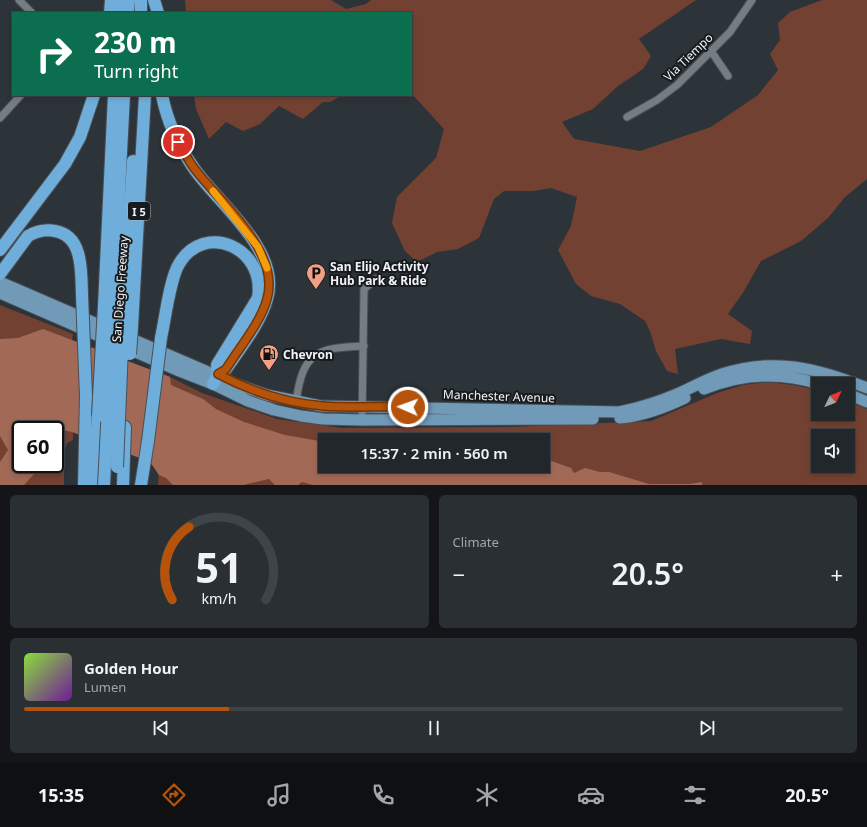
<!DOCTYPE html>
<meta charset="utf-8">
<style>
body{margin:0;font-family:"Noto Sans",sans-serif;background:#2a2f33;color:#f1f3f6;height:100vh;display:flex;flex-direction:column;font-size:15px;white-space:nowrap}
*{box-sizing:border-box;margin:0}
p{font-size:13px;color:#a2a5a9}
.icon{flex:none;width:22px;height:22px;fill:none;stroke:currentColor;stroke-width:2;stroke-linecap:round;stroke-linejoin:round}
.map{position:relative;height:485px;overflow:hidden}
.sheet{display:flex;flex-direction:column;gap:10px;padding:10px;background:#131518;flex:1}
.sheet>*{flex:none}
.guide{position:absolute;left:12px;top:12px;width:400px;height:84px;border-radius:0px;box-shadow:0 2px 6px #0003,0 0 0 1px #3f4447;background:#0b6e4f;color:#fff;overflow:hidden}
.needle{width:26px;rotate:47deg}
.tools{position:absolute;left:811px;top:377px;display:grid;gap:8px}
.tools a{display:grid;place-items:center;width:44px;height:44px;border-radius:0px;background:#22272b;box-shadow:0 2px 6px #0003,0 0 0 1px #3f4447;font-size:20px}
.speed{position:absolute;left:12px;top:421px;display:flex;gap:8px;font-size:20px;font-weight:700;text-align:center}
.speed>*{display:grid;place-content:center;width:52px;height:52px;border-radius:50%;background:#22272b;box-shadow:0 2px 6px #0003,0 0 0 1px #3f4447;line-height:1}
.speed .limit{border:2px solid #111;border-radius:6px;background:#fff;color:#111}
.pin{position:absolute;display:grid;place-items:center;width:34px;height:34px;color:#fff;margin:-17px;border:2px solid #fff;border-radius:50%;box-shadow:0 1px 4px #0007}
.me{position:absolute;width:44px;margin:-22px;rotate:272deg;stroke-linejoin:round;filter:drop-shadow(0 0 3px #0008)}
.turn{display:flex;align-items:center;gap:14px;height:84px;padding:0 16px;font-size:18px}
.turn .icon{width:52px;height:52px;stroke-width:2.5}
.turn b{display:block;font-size:28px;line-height:34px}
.big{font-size:30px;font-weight:600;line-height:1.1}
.sheet .card{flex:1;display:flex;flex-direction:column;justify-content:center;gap:6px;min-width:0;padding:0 14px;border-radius:6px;background:#2a2f33}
.sheet .dial{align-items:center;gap:0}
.dial svg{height:104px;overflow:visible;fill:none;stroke:#3f4447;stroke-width:7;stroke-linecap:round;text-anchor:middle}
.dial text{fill:#f1f3f6;stroke:none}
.song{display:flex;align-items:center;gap:12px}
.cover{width:48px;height:48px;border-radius:6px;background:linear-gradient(135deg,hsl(90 70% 55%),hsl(280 70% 35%))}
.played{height:4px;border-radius:2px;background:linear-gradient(90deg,#b45309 25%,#3f4447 25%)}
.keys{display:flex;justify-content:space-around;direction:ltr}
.heat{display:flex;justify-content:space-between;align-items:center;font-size:22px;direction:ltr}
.sheet .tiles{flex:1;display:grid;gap:10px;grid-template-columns:1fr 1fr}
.card:last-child{grid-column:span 2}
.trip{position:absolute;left:318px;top:433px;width:232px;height:40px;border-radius:0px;background:#22272b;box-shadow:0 2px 6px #0003,0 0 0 1px #3f4447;font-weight:600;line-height:40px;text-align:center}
.tab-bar{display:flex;height:64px;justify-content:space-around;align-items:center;background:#0e1011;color:#a2a5a9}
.tab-bar .icon{width:28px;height:28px}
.tab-bar .current{color:#b45309}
.tab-bar b{font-size:18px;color:#f1f3f6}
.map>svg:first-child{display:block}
.green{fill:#734131;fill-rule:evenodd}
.water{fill:#a26957}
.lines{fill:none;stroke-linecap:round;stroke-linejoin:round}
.minor-casing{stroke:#494f54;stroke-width:9}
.primary-casing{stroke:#494f54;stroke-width:13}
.motorway-casing{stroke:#494f54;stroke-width:14}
.minor{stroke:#757d83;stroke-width:7}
.primary{stroke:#719ab8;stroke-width:11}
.motorway{stroke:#6faedb;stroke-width:12}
.motorway-bridge-casing{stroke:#494f54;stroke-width:14;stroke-linecap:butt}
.motorway-bridge{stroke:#6faedb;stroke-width:12}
.route-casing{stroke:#753606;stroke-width:10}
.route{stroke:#b45309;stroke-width:7}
.slow{stroke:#f59e0b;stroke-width:7}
.labels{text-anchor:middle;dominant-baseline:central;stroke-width:4;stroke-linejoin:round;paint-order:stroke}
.shield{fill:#181b1d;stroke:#aeb2b6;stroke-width:1}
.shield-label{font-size:11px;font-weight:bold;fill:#eff3f7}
.street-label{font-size:12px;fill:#eff3f7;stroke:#181b1d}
.poi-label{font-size:12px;font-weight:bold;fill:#eff3f7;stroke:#181b1d;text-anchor:start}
</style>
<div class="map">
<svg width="867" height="485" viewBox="0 0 867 485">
<rect width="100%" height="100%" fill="#2d3439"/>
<!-- green -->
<path class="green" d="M185,0H331L346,9L366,4L371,0H696L639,39L651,56L643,69L618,86L593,109L562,122L574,139L640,151L711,127L758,95L778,70L770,54L780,40L778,23L790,12L822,0H867V179L845,197L828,218L801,241L761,261L744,291L728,314L752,331L750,344L721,339L675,349L678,374L667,371L656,351L650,331L645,321L620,304L591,296L576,284L558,250L571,226L577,197L551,188L533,191H504L494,199L479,238L458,249L437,252L417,262L405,251L392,223L397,197L436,158L444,129L411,93V13H186Z
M194,95H343L330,102H323L303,119L279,106L260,124L243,131L226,122L209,139L196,109Z
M0,305L73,334L57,428L73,432V440L67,443L64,452V485H0ZM21,430H55V464H21Z
M164,374L202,393L277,419L342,428L512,427L651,421L717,393L743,385L768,382L793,385L818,390V414H848V401L867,409V485H158ZM818,436H848V466H818ZM325,440H543V466H325Z"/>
<!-- water -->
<path class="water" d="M43,329L170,377L171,385L203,399L216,409L244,422L285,435L325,442V466H543V458L571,468L574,473L585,468L600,472H609L649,484H690L702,482V485H313L302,482L298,485H275L269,479L243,485H173L166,478L159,475L150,462L72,432L32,424L30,430H21V464H35V473L24,485H0V462L8,450L0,436V339L18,338Z"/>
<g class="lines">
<!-- minor casing -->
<g class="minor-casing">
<path id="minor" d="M19,0L32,13
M711,51L728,76
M627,117L657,100L677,85L730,32L752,0
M0,118L21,95
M296,402C303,351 317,348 364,346
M362,420L364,289L376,279"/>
</g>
<!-- primary casing -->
<g class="primary-casing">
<path id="primary" d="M0,282L238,385L267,395L321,406L619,412C639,408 658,402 677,394C692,388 706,379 722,374C775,357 817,368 867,388
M0,293L177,370L213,384L248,401L274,410L301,416L323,419L362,420L593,419
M704,389C741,374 781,372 819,384
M848,394L867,402
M620,418C643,416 664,408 685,398"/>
</g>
<!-- motorway casing -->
<g class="motorway-casing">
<path id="motorway" d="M154,0L158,13
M110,13L111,0
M118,13L119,0
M128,13L129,0
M141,13V0
M162,95C167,121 178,145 193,167C217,203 282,250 267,299C260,324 240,348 226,369L218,374L213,384
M0,250L65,164L80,137L94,95
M0,274L28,236C37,231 45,229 55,231C84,236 81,273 82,295
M104,306L114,95
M113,307L124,95
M123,323L133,161
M132,327L145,95
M161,338C165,320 170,278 179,264C204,221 266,247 258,298L217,365L218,374
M84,485L86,396
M94,485L98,416
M123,485L125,427
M141,485L148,441"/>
</g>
<!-- minor -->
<use href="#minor" class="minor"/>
<!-- primary -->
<use href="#primary" class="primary"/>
<!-- motorway -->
<use href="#motorway" class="motorway"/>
<!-- motorway-bridge casing -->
<g class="motorway-bridge-casing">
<path id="motorway-bridge" d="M82,295L86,396
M130,354L132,327
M98,416L104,306
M148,441L161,338
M117,467L123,323
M104,485L113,307"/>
</g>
<!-- motorway-bridge -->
<use href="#motorway-bridge" class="motorway-bridge"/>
</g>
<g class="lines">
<!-- route casing -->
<g class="route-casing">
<path id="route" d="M178,142C184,151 188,160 194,168C220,203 281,251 267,299C261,322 239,348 226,369L218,374C250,391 286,403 323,406C351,408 380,406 408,407"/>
</g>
<!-- route -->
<use href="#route" class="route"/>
<!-- slow -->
<path class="slow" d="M213,191L258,247L267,268"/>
</g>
<!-- icons -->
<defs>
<g id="parking-pin" transform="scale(1)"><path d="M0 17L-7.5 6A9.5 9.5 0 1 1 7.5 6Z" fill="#f39f83" stroke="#181b1d"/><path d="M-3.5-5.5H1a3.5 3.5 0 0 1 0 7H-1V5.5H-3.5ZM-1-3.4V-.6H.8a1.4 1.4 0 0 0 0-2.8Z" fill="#111"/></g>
<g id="fuel-pin" transform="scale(1)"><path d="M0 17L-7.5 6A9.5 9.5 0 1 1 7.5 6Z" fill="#f39f83" stroke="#181b1d"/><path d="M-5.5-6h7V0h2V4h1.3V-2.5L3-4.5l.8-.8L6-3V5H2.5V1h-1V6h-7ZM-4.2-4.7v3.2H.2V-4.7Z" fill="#111"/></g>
</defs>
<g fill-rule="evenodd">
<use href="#parking-pin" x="316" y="273"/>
<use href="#fuel-pin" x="269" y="354"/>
</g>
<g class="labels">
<!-- shield labels -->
<rect class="shield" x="128" y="202" width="22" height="18" rx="3"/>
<g class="shield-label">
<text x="139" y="211">I 5</text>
</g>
<!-- street labels -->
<g class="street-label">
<text transform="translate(688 57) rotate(-44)">Via Tiempo</text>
<text transform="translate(120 289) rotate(-86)">San Diego Freeway</text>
<text transform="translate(499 396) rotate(2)">Manchester Avenue</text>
</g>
<!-- poi labels -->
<g class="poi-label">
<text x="330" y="266">San Elijo Activity<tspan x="330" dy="14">Hub Park &amp; Ride</tspan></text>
<text x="283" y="354">Chevron</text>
</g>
</g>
</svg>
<div class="tools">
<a><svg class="needle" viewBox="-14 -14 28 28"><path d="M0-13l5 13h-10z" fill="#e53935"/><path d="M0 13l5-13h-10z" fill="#a2a5a9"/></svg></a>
<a><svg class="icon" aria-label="sound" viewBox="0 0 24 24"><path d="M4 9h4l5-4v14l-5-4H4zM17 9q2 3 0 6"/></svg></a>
</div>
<div class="speed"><div class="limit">60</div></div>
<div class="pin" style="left:178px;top:142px;background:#d93025"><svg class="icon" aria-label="arrive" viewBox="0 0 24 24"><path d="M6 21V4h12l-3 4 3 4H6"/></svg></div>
<svg class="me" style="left:408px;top:407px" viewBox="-20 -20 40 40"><circle r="17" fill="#b45309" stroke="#fff" stroke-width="3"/><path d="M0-11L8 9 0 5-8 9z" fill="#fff"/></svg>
<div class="trip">15:37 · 2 min · 560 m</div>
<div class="guide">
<div class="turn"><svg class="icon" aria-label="right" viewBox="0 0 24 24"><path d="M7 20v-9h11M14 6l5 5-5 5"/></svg><div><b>230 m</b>Turn right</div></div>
</div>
</div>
<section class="sheet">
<div class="tiles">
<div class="card dial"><svg viewBox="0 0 100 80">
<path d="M14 69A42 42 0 1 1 86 69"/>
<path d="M14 69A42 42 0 0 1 27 13" stroke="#b45309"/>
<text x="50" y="56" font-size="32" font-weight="700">51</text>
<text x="50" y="72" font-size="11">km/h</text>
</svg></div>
<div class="card"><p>Climate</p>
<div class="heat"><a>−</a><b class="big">20.5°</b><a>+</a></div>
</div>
<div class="card">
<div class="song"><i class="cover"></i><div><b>Golden Hour</b><p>Lumen</p></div></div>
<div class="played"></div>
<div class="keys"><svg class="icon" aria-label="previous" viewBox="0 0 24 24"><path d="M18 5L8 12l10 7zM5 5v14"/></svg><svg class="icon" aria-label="pause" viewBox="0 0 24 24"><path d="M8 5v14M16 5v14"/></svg><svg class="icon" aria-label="next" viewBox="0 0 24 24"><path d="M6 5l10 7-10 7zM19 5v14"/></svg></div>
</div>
</div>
</section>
<nav class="tab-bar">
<b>15:35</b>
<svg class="icon current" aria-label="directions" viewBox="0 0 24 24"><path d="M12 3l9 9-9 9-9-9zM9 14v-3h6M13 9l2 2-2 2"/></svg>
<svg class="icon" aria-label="music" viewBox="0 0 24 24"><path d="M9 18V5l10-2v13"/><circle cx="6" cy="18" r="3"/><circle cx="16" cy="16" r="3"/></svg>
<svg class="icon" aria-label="phone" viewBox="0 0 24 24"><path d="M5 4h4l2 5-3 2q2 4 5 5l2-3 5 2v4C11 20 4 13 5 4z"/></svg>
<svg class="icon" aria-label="climate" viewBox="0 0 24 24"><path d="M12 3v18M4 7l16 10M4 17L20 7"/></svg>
<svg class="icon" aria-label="car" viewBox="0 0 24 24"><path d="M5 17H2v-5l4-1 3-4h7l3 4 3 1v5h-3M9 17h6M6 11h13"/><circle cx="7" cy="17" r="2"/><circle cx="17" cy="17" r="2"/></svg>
<svg class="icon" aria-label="filters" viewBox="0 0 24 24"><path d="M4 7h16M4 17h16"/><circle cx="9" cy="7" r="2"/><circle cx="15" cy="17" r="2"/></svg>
<b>20.5°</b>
</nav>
